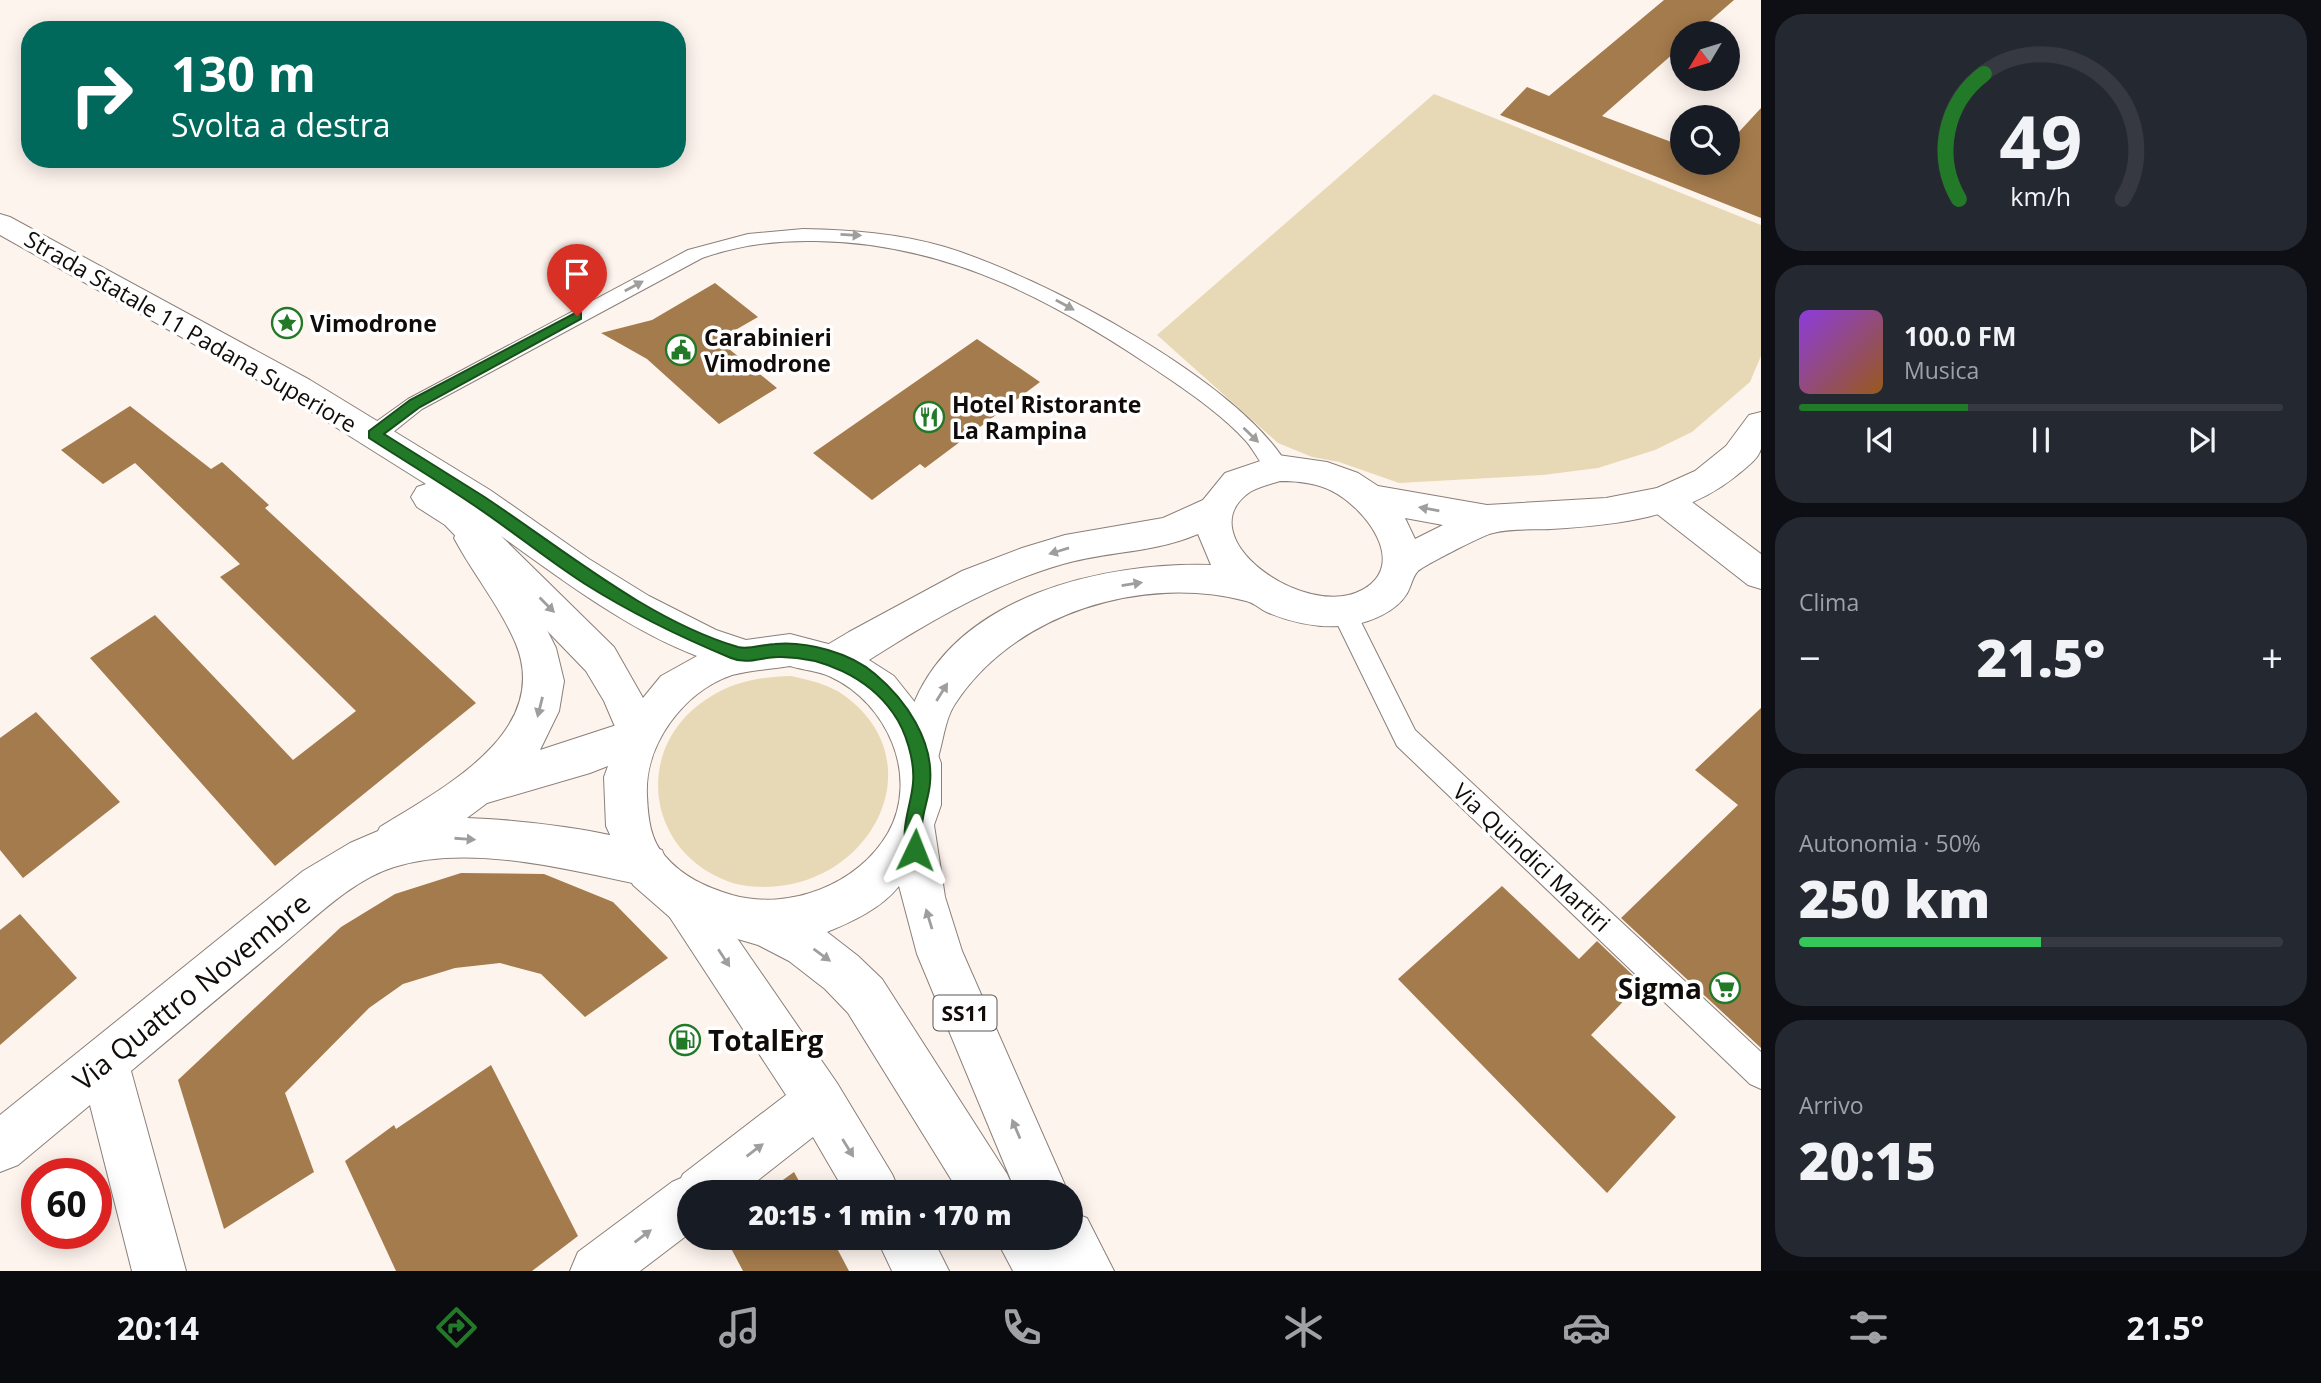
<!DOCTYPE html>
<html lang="it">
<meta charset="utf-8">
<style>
body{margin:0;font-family:"Open Sans",sans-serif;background:#242831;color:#f1f3f6;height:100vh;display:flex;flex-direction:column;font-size:26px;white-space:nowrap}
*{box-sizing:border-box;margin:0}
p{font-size:23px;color:#9ea1a6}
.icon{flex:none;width:38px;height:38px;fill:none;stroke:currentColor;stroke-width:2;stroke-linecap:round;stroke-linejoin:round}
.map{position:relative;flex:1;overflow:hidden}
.side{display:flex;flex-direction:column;gap:14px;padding:14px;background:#0d0f14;width:560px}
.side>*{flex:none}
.hud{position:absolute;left:21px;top:21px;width:665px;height:147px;border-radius:28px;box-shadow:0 4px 18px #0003;background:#00695c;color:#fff;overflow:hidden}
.needle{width:46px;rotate:232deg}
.buttons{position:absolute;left:1670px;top:21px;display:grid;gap:14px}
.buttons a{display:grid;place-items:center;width:70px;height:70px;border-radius:50%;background:#171b24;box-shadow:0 4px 18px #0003;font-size:35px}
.speed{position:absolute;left:21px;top:1158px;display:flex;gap:14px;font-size:35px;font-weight:700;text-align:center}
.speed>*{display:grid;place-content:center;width:91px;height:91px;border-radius:50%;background:#171b24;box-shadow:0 4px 18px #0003;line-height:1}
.speed .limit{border:10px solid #d22;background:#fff;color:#111}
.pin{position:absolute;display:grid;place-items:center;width:60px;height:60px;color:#fff;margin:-72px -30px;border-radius:50% 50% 50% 0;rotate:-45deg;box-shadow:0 0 7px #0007}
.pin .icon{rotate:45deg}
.me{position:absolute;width:77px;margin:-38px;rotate:2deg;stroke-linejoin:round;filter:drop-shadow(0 0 5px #0008)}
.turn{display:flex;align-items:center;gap:24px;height:147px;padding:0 35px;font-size:32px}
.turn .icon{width:91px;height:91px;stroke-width:2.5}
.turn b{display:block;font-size:49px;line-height:60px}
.big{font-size:52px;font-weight:800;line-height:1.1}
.side .tile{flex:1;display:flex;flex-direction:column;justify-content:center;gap:10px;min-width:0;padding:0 24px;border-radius:28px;background:#242831}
.side .dial{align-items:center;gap:0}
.dial svg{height:182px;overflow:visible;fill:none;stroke:#363941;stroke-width:7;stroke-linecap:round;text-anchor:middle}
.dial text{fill:#f1f3f6;stroke:none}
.song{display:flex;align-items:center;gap:21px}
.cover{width:84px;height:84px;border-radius:10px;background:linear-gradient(135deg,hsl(270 70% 55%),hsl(30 70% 35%))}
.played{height:7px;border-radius:4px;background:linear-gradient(90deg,#227927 35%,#363941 35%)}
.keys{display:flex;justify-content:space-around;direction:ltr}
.heat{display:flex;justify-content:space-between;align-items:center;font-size:38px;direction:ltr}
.charge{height:10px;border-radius:5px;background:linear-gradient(90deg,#34c759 50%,#363941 0)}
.trip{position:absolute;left:677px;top:1180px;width:406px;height:70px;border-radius:35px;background:#171b24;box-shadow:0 4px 18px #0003;font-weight:800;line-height:70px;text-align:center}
.menu{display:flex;height:112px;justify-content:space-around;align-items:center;background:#090b0e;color:#9ea1a6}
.menu .icon{width:49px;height:49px}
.menu .selected{color:#227927}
.menu b{font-size:32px;color:#f1f3f6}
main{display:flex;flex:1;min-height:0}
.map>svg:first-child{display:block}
.green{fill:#e8d9b6}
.building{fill:#a47b4c}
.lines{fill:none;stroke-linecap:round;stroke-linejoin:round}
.service-casing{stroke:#8b7f79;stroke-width:2}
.minor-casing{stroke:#8b7f79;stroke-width:2}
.tertiary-casing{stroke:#8b7f79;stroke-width:2}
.primary-casing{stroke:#8b7f79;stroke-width:2}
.service{fill:#fff;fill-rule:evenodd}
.minor{fill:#fff;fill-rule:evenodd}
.tertiary{fill:#fff;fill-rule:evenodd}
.primary{fill:#fff;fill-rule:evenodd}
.oneway{fill:#a09e9d}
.route{fill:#227927;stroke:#164f19;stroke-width:2}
.labels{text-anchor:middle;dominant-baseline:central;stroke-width:7;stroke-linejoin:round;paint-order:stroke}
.shield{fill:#fff;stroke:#585554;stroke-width:2}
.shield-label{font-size:21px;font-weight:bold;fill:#110c0a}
.poi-label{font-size:23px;font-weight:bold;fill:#110c0a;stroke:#fff;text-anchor:start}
.street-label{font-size:23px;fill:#110c0a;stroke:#fff}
.near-poi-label{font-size:28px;font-weight:bold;fill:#110c0a;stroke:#fff;text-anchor:end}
.near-street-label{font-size:28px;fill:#110c0a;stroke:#fff}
</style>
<main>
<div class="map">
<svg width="1761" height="1271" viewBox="0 0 1761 1271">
<rect width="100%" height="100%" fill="#fef4ee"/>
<!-- green -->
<path class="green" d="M1434,94L1761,225V356L1750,382L1692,432L1655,450L1598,468L1543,475L1399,483L1339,462L1312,457L1278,443L1157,335Z
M791,676C809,680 829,684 845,696C932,760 876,876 779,886C762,888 743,887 727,881C644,849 633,744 710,697C735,681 761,677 791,676Z"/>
<!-- building -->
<path class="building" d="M1664,0H1734L1696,33H1682V46L1602,116L1682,146V163H1727V137L1732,132L1737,134L1761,108V218L1500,115L1527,87L1549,96Z
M715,283L758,317L718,340L777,388L719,424L647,359L601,333L652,320Z
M977,339L1040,382L925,468L920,464L872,500L813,453Z
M130,406L211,469L222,462L269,505L265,508L476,703L275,866L90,658L155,615L293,760L356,711L220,577L240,564L135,463L103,484L61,450Z
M1761,708V1048L1621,918L1738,805L1695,770Z
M36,712L120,802L23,878L0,850V738Z
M461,873L544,874L613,902L668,958L585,1017L541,974L500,963L455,968L403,984L369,1008L285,1093L314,1172L224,1229L178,1080L341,927L395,894Z
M1502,886L1579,959L1597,941L1641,983L1591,1035L1676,1117L1607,1193L1398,979Z
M20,914L77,978L0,1045V930Z
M491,1065L578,1236L532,1271H396L345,1161L394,1125L396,1129Z
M794,1172L805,1192H766Z
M725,1237H831L849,1271H743Z"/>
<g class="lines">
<!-- service casing -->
<g class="service-casing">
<path id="service" d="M803,229C851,230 898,233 945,247C1040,276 1241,381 1289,468L1286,474C1281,475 1275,477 1271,474C1263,469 1253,448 1245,440C1224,417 1197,398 1171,380C1062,305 952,243 816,241C777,240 739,245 702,258L422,409L382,441L374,443L366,441L363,435L366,429L408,399L688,250L748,234Z
M1343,601L1352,604L1415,730L1761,1052V1089L1750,1084L1397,746L1331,611L1334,604Z"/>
</g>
<!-- minor casing -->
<g class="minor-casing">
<path id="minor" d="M1664,486L1676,490L1761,554V589L1748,585L1652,510L1646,500L1652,490Z
M472,524L485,528L529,594L556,648L564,681L559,711L540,750L635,719L649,724L655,737L649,750L590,773L487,803L467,818C523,820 611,830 662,850L668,865L662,880L646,886C570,870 470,843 394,867C352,880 315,918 282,945C231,987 181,1029 131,1071L186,1271H132L90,1105L18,1165L0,1172V1115L303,871L350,843L378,831L380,827C441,789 552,733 516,644C500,606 473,574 454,538L459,528Z
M685,879L701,886L837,1083L892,1174L900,1192H845L813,1137L743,1192H690V1233L640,1271H570L578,1252L672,1182L681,1178L683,1174L786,1095L669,916L663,901L669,886Z
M876,1237H932L949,1271H892Z"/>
</g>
<!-- tertiary casing -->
<g class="tertiary-casing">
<path id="tertiary" d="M1761,412C1761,422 1761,439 1761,449C1758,460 1744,469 1736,476C1684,518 1616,525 1551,529C1533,530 1511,528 1493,533C1485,534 1423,566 1418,571C1412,577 1411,588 1406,595C1396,611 1371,622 1352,625C1323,629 1296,624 1269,613C1261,610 1255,603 1246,601C1143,574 1014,613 955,704C943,722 943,749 934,769L919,775L904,769C902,765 899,759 899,755C899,741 907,721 912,708C955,595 1104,562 1211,565L1198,534C1154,553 1108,551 1063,564C986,586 917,629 850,672L836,677L822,672L816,660L822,648L849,632L962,571L1022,548L1065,535L1163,518L1203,500L1225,473L1278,455L1327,462L1358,473L1378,486L1487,505L1606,498L1657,488L1695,471L1726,446L1749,415ZM1280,481C1298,481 1316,483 1332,491C1364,507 1410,564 1362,590C1305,621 1186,536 1250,492C1258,487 1271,484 1280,481ZM1405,518L1443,525L1415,539Z"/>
</g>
<!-- primary casing -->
<g class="primary-casing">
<path id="primary" d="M0,214L10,217L310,380L490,490L589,559L649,596L716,630L746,640L790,634L855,651L894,676L921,710L941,763V805L934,825L945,897L962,951L1068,1192H1016L917,954L899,886C882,908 852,922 827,932L858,956L882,979L1007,1174L1015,1192H959L848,1013L825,989L789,961L758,945L673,920L633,885L606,826L604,777L619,736L604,701L586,671L445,525L417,507L411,497L417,487L426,484L286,396L0,235ZM501,536C561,579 628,630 697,656L661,676L643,698L614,647ZM790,666C803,670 819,671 831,677C887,703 920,776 888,833C858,885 789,911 732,895C706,887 683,877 665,856C650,840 648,817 647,796C644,745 683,692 732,675C750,670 772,669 790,666Z
M1071,1212L1087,1218L1114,1271H1013L995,1237H1071Z"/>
</g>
<!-- service -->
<use href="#service" class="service"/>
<!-- minor -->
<use href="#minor" class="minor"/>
<!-- tertiary -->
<use href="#tertiary" class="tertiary"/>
<!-- primary -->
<use href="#primary" class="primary"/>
</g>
<!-- one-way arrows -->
<defs><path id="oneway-solid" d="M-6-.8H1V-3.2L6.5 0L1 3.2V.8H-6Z" transform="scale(1.75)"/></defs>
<g class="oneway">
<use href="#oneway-solid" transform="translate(851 235) rotate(3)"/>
<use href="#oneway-solid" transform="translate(634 286) rotate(-28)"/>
<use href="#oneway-solid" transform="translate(1065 305) rotate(29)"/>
<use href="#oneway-solid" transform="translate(1251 435) rotate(44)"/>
<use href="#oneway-solid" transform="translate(1429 509) rotate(-170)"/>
<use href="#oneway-solid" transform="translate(1059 551) rotate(163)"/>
<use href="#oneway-solid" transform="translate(1132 584) rotate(-9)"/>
<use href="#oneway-solid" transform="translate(547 605) rotate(45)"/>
<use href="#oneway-solid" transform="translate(942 692) rotate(-58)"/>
<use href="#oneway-solid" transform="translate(540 707) rotate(104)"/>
<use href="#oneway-solid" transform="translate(465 839) rotate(4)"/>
<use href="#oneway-solid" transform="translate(929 919) rotate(-107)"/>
<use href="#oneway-solid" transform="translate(822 955) rotate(36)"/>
<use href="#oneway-solid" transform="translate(724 958) rotate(57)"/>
<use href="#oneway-solid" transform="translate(1016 1129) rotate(-113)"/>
<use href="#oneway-solid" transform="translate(848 1148) rotate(58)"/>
<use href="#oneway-solid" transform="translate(755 1150) rotate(-37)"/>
<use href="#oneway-solid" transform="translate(643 1236) rotate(-37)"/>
</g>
<!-- route -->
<path class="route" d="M577,312L581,313V319L420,407L384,434C417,455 450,475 483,496C562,548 647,620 738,647C749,650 764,644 775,644C807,641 851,653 875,674C906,700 934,741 930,783C929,797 923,811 922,825C921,836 926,846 922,856L915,859L909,856C898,831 911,808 913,783C915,761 906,731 893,713C868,677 821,656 778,657C762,657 747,665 731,658C680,637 631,613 585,584C546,559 510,529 472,504C438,481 403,460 369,438V431L410,400Z"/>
<!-- icons -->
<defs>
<g id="sight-ring" transform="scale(1.575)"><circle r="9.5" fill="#fff" stroke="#227927" stroke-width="1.5"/><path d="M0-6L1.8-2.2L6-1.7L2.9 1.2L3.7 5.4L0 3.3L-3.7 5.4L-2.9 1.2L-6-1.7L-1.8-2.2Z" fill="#227927"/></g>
<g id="civic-ring" transform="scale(1.575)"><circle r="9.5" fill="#fff" stroke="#227927" stroke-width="1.5"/><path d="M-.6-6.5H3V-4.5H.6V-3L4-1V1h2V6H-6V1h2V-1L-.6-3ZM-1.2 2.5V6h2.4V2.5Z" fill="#227927"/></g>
<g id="restaurant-ring" transform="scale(1.575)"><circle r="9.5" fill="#fff" stroke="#227927" stroke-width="1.5"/><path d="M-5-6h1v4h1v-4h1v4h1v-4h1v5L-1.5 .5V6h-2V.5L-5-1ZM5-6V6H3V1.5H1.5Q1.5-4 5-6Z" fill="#227927"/></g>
<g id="supermarket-ring" transform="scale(1.575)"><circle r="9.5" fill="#fff" stroke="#227927" stroke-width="1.5"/><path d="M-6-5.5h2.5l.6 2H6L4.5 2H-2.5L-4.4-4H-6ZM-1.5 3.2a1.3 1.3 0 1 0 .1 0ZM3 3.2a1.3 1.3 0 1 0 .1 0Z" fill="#227927"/></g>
<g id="fuel-ring" transform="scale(1.575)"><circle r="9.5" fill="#fff" stroke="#227927" stroke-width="1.5"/><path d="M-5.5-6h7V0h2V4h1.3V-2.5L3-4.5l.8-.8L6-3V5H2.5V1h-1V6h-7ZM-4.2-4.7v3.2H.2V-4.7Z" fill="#227927"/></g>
</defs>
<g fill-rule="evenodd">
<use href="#sight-ring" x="287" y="323"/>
<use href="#civic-ring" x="681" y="350"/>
<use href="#restaurant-ring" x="929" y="417"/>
<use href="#supermarket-ring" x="1725" y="988"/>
<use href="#fuel-ring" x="685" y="1040"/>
</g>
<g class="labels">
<!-- shield labels -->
<rect class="shield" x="933.5" y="995.5" width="63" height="35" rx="5"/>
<g class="shield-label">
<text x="965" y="1013">SS11</text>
</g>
<!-- poi labels -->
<g class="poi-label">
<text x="310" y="323">Vimodrone</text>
<text x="704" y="337">Carabinieri<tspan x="704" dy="26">Vimodrone</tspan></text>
<text x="952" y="404">Hotel Ristorante<tspan x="952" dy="26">La Rampina</tspan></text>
</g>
<!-- street labels -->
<g class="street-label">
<text transform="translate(191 331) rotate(30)">Strada Statale 11 Padana Superiore</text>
<text transform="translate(1532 857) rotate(43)">Via Quindici Martiri</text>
</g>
<!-- near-poi labels -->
<g class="near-poi-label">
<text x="1702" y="988">Sigma</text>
<text x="708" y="1040" text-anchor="start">TotalErg</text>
</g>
<!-- near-street labels -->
<g class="near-street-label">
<text transform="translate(191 991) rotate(-39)">Via Quattro Novembre</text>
</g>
</g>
</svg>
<div class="buttons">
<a><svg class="needle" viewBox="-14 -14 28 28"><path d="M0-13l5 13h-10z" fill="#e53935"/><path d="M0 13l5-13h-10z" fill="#9ea1a6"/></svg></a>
<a><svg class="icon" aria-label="search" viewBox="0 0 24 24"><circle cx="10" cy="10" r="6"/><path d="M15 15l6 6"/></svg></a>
</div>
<div class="speed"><div class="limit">60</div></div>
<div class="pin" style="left:577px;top:316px;background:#d93025"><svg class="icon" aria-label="arrive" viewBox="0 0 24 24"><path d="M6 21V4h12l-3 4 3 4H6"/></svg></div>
<svg class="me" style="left:915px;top:850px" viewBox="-20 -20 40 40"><path d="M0-17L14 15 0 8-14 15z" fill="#227927" stroke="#fff" stroke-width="4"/></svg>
<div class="trip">20:15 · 1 min · 170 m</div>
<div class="hud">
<div class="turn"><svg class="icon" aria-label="right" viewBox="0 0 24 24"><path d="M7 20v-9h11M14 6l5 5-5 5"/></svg><div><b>130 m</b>Svolta a destra</div></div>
</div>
</div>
<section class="side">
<div class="tile dial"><svg viewBox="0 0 100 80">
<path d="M14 69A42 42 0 1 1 86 69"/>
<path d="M14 69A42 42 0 0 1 25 14" stroke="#227927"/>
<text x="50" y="56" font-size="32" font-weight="700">49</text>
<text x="50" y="72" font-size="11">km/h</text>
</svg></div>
<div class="tile">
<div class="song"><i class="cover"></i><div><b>100.0 FM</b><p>Musica</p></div></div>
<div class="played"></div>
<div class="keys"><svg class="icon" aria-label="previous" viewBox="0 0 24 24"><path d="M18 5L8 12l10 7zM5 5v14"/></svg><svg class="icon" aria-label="pause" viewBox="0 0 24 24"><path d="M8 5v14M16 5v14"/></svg><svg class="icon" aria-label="next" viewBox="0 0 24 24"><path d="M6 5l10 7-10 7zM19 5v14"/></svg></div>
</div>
<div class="tile"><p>Clima</p>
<div class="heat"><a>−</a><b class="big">21.5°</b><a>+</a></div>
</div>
<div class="tile"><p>Autonomia · 50%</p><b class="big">250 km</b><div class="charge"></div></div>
<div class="tile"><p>Arrivo</p><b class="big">20:15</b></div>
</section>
</main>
<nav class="menu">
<b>20:14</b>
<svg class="icon selected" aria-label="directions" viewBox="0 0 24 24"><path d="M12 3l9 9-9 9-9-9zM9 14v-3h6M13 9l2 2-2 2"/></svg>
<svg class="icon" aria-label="music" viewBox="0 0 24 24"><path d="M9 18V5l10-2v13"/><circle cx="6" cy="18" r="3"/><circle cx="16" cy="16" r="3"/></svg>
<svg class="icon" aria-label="phone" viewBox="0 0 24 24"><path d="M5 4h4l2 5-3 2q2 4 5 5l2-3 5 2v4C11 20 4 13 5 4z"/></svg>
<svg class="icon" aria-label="climate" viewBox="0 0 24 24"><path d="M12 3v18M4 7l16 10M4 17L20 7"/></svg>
<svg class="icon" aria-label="car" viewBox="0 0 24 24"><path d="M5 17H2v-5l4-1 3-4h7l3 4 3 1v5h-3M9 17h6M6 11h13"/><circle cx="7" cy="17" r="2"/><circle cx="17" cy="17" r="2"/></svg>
<svg class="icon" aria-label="filters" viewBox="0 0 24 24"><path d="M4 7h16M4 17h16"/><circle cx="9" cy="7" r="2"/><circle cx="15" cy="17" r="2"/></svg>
<b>21.5°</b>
</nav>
